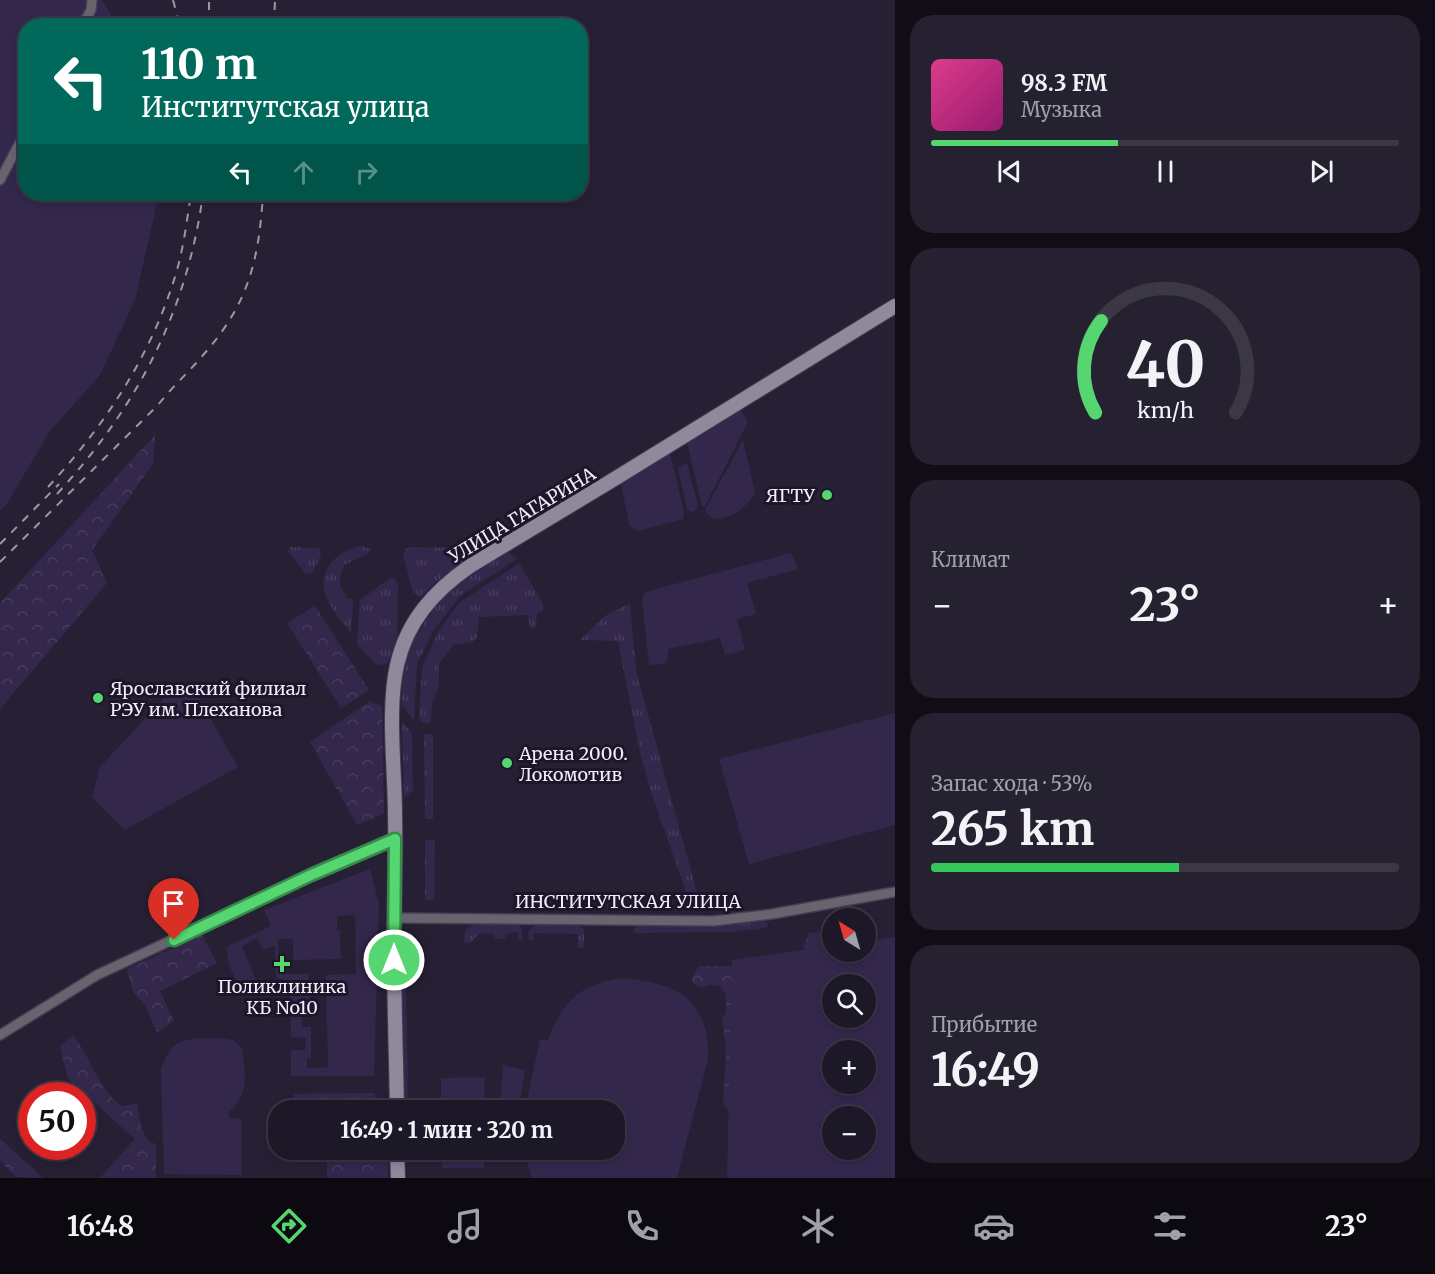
<!DOCTYPE html>
<html lang="ru">
<meta charset="utf-8">
<style>
body{margin:0;font-family:Merriweather,serif;background:#252130;color:#f1f3f6;height:100vh;display:flex;flex-direction:column;font-size:22px;white-space:nowrap}
*{box-sizing:border-box;margin:0}
p{font-size:20px;color:#a0a0a8}
.icon{flex:none;width:33px;height:33px;fill:none;stroke:currentColor;stroke-width:2;stroke-linecap:round;stroke-linejoin:round}
.map{position:relative;flex:1;overflow:hidden}
.drawer{display:flex;flex-direction:column;gap:15px;padding:15px;background:#100d16;width:540px}
.drawer>*{flex:none}
.banner{position:absolute;left:18px;top:18px;width:570px;height:183px;border-radius:24px;box-shadow:0 3px 9px #0003,0 0 0 2px #3b3745;background:#00695c;color:#fff;overflow:hidden}
.needle{width:39px;rotate:323deg}
.tools{position:absolute;left:822px;top:908px;display:grid;gap:12px}
.tools a{display:grid;place-items:center;width:54px;height:54px;border-radius:50%;background:#1d1828;box-shadow:0 3px 9px #0003,0 0 0 2px #3b3745;font-size:30px}
.speed{position:absolute;left:18px;top:1082px;display:flex;gap:12px;font-size:30px;font-weight:700;text-align:center}
.speed>*{display:grid;place-content:center;width:78px;height:78px;border-radius:50%;background:#1d1828;box-shadow:0 3px 9px #0003,0 0 0 2px #3b3745;line-height:1}
.speed .limit{border:9px solid #d22;background:#fff;color:#111}
.pin{position:absolute;display:grid;place-items:center;width:51px;height:51px;color:#fff;margin:-62px -26px;border-radius:50% 50% 50% 0;rotate:-45deg;box-shadow:0 0 6px #0007}
.pin .icon{rotate:45deg}
.me{position:absolute;width:66px;margin:-33px;rotate:0deg;stroke-linejoin:round;filter:drop-shadow(0 0 4px #0008)}
.turn{display:flex;align-items:center;gap:21px;height:126px;padding:0 24px;font-size:27px}
.turn .icon{width:78px;height:78px;stroke-width:2.5}
.turn b{display:block;font-size:42px;line-height:51px}
.lanes{display:flex;align-items:center;height:57px;padding:0 24px;background:#0003;justify-content:center;gap:30px;direction:ltr}
.lanes .off{opacity:.35}
.big{font-size:45px;font-weight:700;line-height:1.1}
.drawer .card{flex:1;display:flex;flex-direction:column;justify-content:center;gap:9px;min-width:0;padding:0 21px;border-radius:24px;background:#252130}
.drawer .dial{align-items:center;gap:0}
.dial svg{height:156px;overflow:visible;fill:none;stroke:#3b3745;stroke-width:7;stroke-linecap:round;text-anchor:middle}
.dial text{fill:#f1f3f6;stroke:none}
.song{display:flex;align-items:center;gap:18px}
.cover{width:72px;height:72px;border-radius:9px;background:linear-gradient(135deg,hsl(330 70% 55%),hsl(320 70% 35%))}
.played{height:6px;border-radius:3px;background:linear-gradient(90deg,#55d671 40%,#3b3745 40%)}
.keys{display:flex;justify-content:space-around;direction:ltr}
.heat{display:flex;justify-content:space-between;align-items:center;font-size:33px;direction:ltr}
.charge{height:9px;border-radius:4px;background:linear-gradient(90deg,#34c759 53%,#3b3745 0)}
.trip{position:absolute;left:268px;top:1100px;width:357px;height:60px;border-radius:24px;background:#1d1828;box-shadow:0 3px 9px #0003,0 0 0 2px #3b3745;font-weight:700;line-height:60px;text-align:center}
.tabs{display:flex;height:96px;justify-content:space-around;align-items:center;background:#0c0a10;color:#a0a0a8}
.tabs .icon{width:42px;height:42px}
.tabs .on{color:#55d671}
.tabs b{font-size:27px;color:#f1f3f6}
main{display:flex;flex:1;min-height:0}
.map>svg:first-child{display:block}
.grass{fill:url(#grass-tufts)}
.forest{fill:url(#forest-crowns)}
.park{fill:#34274c;fill-rule:evenodd}
.lines{fill:none;stroke-linecap:round;stroke-linejoin:round}
.minor-casing{stroke:#433d51;stroke-width:12}
.secondary-casing{stroke:#433d51;stroke-width:16}
.minor{stroke:#676470;stroke-width:9}
.secondary{stroke:#8e899b;stroke-width:14}
.rail{stroke:#9c97a8;stroke-width:2;stroke-dasharray:8 8;stroke-linecap:butt}
.route-casing{stroke:#378b49;stroke-width:15}
.route{stroke:#55d671;stroke-width:10}
.poi-dot{fill:#55d671;stroke:#1d162b;stroke-width:2}
.labels{text-anchor:middle;dominant-baseline:central;stroke-width:6;stroke-linejoin:round;paint-order:stroke}
.poi-label{font-size:18px;fill:#f0edfb;stroke:#1d162b;text-anchor:start}
.street-label{font-size:18px;fill:#f0edfb;stroke:#1d162b}
</style>
<main>
<div class="map">
<svg width="895" height="1178" viewBox="0 0 895 1178">
<defs>
<pattern id="grass-tufts" width="24" height="20" patternUnits="userSpaceOnUse" patternTransform="scale(1.5)"><rect width="24" height="20" fill="#34274c"/><path d="M3 7l-1-3M5 7V3M7 7l1-3M15 17l-1-3M17 17v-4M19 17l1-3" fill="none" stroke="#483c5e"/></pattern>
<pattern id="forest-crowns" width="20" height="18" patternUnits="userSpaceOnUse" patternTransform="scale(1.5)"><rect width="20" height="18" fill="#34274c"/><path d="M2 6a3 3 0 1 1 6 0M12 15a3 3 0 1 1 6 0" fill="none" stroke="#483c5e"/></pattern>
</defs>
<rect width="100%" height="100%" fill="#272035"/>
<!-- grass -->
<path class="grass" d="M360,546L371,549L369,553L344,565C337,581 339,586 348,599L351,598L353,600L351,633C336,614 313,591 329,566C337,554 347,550 360,546Z
M290,547L318,548L321,551L320,558L312,573L306,574L288,551Z
M410,547L464,548L469,550L470,555L467,560L437,581L420,597L413,592L403,555L405,550Z
M505,552L510,553L517,559L461,595L433,631L417,664L414,720L402,706V669L413,640L440,599L468,576Z
M519,563L543,604V610L537,613L536,627L533,629L530,628L528,615L479,617L477,638L470,643L454,644L439,664V687L432,703L431,720L429,723H422L419,718L422,668L438,632L459,603Z
M390,578L395,579L398,585L397,631L399,637L388,662L384,665L376,664L357,645L360,600Z
M630,603L636,671L700,903H690L652,795L641,757L618,641L580,640L605,616Z
M402,722L412,733L413,790L404,798Z
M424,734H433V819H425Z
M425,840H435L434,900H425Z
M764,921L768,923L767,928L729,932L634,933V928L639,925H729Z
M475,923L516,924L521,927L523,940L518,939V932L508,933L504,939H496L492,933L479,934L470,943H464L465,930Z
M536,924L580,926L584,930V948H578V934L534,933V940H529L528,932Z"/>
<!-- forest -->
<path class="forest" d="M155,435L153,464L92,550L107,583L0,709V603Z
M315,606L369,690L341,708L287,623Z
M370,701L382,706L384,814L357,825L310,742Z
M832,929V951L810,955L803,948L809,933Z
M202,935L217,963L160,991L174,1021L157,1032L145,1005L133,992L127,969Z
M699,966H737L734,1115L723,1104L726,1050L722,1019L726,1012V994L720,986L709,985L701,988L693,984L692,978Z
M406,973L408,1110H402L399,974Z
M73,1035C91,1058 98,1088 121,1106L137,1104C140,1117 141,1142 156,1144V1178H100L135,1139L68,1079L60,1046Z
M375,1093V1110H327L326,1105L295,1106L294,1094Z
M0,1139L43,1178L15,1177L0,1160Z
M327,1149H375L376,1154H388V1178H327Z"/>
<!-- park -->
<path class="park" d="M0,0H102L111,14L106,25L26,26V194H159L135,300L100,375L50,431L6,505L0,511Z
M738,406L747,420L746,426L705,506H702L686,439Z
M743,440L755,493C748,508 715,532 705,510Z
M669,449L684,512L683,519L637,531L629,525L621,483L625,476Z
M687,463L698,506L694,512L687,510L678,467Z
M791,553L798,569L747,583L756,614L737,619L745,650L725,655L720,638L668,649L667,663L649,665L642,599L645,592Z
M179,682L191,684L238,767L125,830L92,797L100,767Z
M895,713V825L749,864L719,759Z
M370,869L379,904L374,1076H291V1050H305L306,1038L291,1037V981L276,978L275,946L263,950L257,938L242,946L258,985L242,993C236,979 224,962 228,946L271,926L264,910ZM355,915L356,974L326,975L328,1067L307,1068V1058H311V1027H302L301,1006L310,1005L309,974H279L278,939H293V960L341,959L340,930H337V916Z
M895,937V1178H727L732,960L832,946V951H866V941ZM832,984H866V1017H832ZM832,1050H866V1083H832ZM832,1116H866V1149H832Z
M624,978C677,983 710,1000 708,1059L677,1178H532L528,1165V1149H615V1110H525L540,1039L548,1040C562,1001 582,983 624,978Z
M220,1038L233,1040L242,1048C245,1075 251,1093 228,1113L230,1118L241,1119L242,1175L164,1174L161,1070C171,1035 188,1039 220,1038Z
M503,1065L525,1070L518,1110H500Z
M485,1077L484,1110H441V1078Z
M442,1149H484V1168H442Z"/>
<g class="lines">
<!-- minor casing -->
<g class="minor-casing">
<path id="minor" d="M82,26L91,10L92,0
M0,180L26,131
M395,918L714,921L772,914L895,892
M0,1035L97,975L311,875L395,839"/>
</g>
<!-- secondary casing -->
<g class="secondary-casing">
<path id="secondary" d="M397,1110C396,1054 394,998 394,942C394,900 396,857 395,815C395,770 387,709 397,665C407,621 434,591 470,566L616,478L895,306
M397,1149L398,1178"/>
</g>
<!-- minor -->
<use href="#minor" class="minor"/>
<!-- secondary -->
<use href="#secondary" class="secondary"/>
<!-- rail -->
<path class="rail" d="M173,0L180,26
M209,26V0
M274,26L275,0
M48,487C106,424 153,353 177,270C184,245 187,219 191,194
M57,494C137,407 187,312 203,194
M0,544L59,484
M0,562L158,405C172,387 189,372 204,354C249,303 259,259 263,194"/>
</g>
<g class="lines">
<!-- route casing -->
<g class="route-casing">
<path id="route" d="M174,940L311,875L395,839L394,960"/>
</g>
<!-- route -->
<use href="#route" class="route"/>
</g>
<!-- markers -->
<g class="poi-dot">
<circle cx="827" cy="495" r="6"/>
<circle cx="98" cy="698" r="6"/>
<circle cx="507" cy="763" r="6"/>
<path d="M279 955h6v6h6v6h-6v6h-6v-6h-6v-6h6z"/>
</g>
<g class="labels">
<!-- poi labels -->
<g class="poi-label">
<text x="815" y="495" text-anchor="end">ЯГТУ</text>
<text x="110" y="688">Ярославский филиал<tspan x="110" dy="21">РЭУ им. Плеханова</tspan></text>
<text x="519" y="753">Арена 2000.<tspan x="519" dy="21">Локомотив</tspan></text>
<text x="282" y="986" text-anchor="middle">Поликлиника<tspan x="282" dy="21">КБ No10</tspan></text>
</g>
<!-- street labels -->
<g class="street-label">
<text transform="translate(522 515) rotate(-31)">УЛИЦА ГАГАРИНА</text>
<text x="628" y="901">ИНСТИТУТСКАЯ УЛИЦА</text>
</g>
</g>
</svg>
<div class="tools">
<a><svg class="needle" viewBox="-14 -14 28 28"><path d="M0-13l5 13h-10z" fill="#e53935"/><path d="M0 13l5-13h-10z" fill="#a0a0a8"/></svg></a>
<a><svg class="icon" aria-label="search" viewBox="0 0 24 24"><circle cx="10" cy="10" r="6"/><path d="M15 15l6 6"/></svg></a>
<a>+</a>
<a>−</a>
</div>
<div class="speed"><div class="limit">50</div></div>
<div class="pin" style="left:174px;top:940px;background:#d93025"><svg class="icon" aria-label="arrive" viewBox="0 0 24 24"><path d="M6 21V4h12l-3 4 3 4H6"/></svg></div>
<svg class="me" style="left:394px;top:960px" viewBox="-20 -20 40 40"><circle r="17" fill="#55d671" stroke="#fff" stroke-width="3"/><path d="M0-11L8 9 0 5-8 9z" fill="#fff"/></svg>
<div class="trip">16:49 · 1 мин · 320 m</div>
<div class="banner">
<div class="turn"><svg class="icon" aria-label="left" viewBox="0 0 24 24"><path d="M17 20v-9H6M10 6l-5 5 5 5"/></svg><div><b>110 m</b>Институтская улица</div></div>
<div class="lanes"><svg class="icon" aria-label="left" viewBox="0 0 24 24"><path d="M17 20v-9H6M10 6l-5 5 5 5"/></svg><svg class="icon off" aria-label="ahead" viewBox="0 0 24 24"><path d="M12 20V5M6 11l6-6 6 6"/></svg><svg class="icon off" aria-label="right" viewBox="0 0 24 24"><path d="M7 20v-9h11M14 6l5 5-5 5"/></svg></div>
</div>
</div>
<section class="drawer">
<div class="card">
<div class="song"><i class="cover"></i><div><b>98.3 FM</b><p>Музыка</p></div></div>
<div class="played"></div>
<div class="keys"><svg class="icon" aria-label="previous" viewBox="0 0 24 24"><path d="M18 5L8 12l10 7zM5 5v14"/></svg><svg class="icon" aria-label="pause" viewBox="0 0 24 24"><path d="M8 5v14M16 5v14"/></svg><svg class="icon" aria-label="next" viewBox="0 0 24 24"><path d="M6 5l10 7-10 7zM19 5v14"/></svg></div>
</div>
<div class="card dial"><svg viewBox="0 0 100 80">
<path d="M14 69A42 42 0 1 1 86 69"/>
<path d="M14 69A42 42 0 0 1 17 22" stroke="#55d671"/>
<text x="50" y="56" font-size="32" font-weight="700">40</text>
<text x="50" y="72" font-size="11">km/h</text>
</svg></div>
<div class="card"><p>Климат</p>
<div class="heat"><a>−</a><b class="big">23°</b><a>+</a></div>
</div>
<div class="card"><p>Запас хода · 53%</p><b class="big">265 km</b><div class="charge"></div></div>
<div class="card"><p>Прибытие</p><b class="big">16:49</b></div>
</section>
</main>
<nav class="tabs">
<b>16:48</b>
<svg class="icon on" aria-label="directions" viewBox="0 0 24 24"><path d="M12 3l9 9-9 9-9-9zM9 14v-3h6M13 9l2 2-2 2"/></svg>
<svg class="icon" aria-label="music" viewBox="0 0 24 24"><path d="M9 18V5l10-2v13"/><circle cx="6" cy="18" r="3"/><circle cx="16" cy="16" r="3"/></svg>
<svg class="icon" aria-label="phone" viewBox="0 0 24 24"><path d="M5 4h4l2 5-3 2q2 4 5 5l2-3 5 2v4C11 20 4 13 5 4z"/></svg>
<svg class="icon" aria-label="climate" viewBox="0 0 24 24"><path d="M12 3v18M4 7l16 10M4 17L20 7"/></svg>
<svg class="icon" aria-label="car" viewBox="0 0 24 24"><path d="M5 17H2v-5l4-1 3-4h7l3 4 3 1v5h-3M9 17h6M6 11h13"/><circle cx="7" cy="17" r="2"/><circle cx="17" cy="17" r="2"/></svg>
<svg class="icon" aria-label="filters" viewBox="0 0 24 24"><path d="M4 7h16M4 17h16"/><circle cx="9" cy="7" r="2"/><circle cx="15" cy="17" r="2"/></svg>
<b>23°</b>
</nav>
